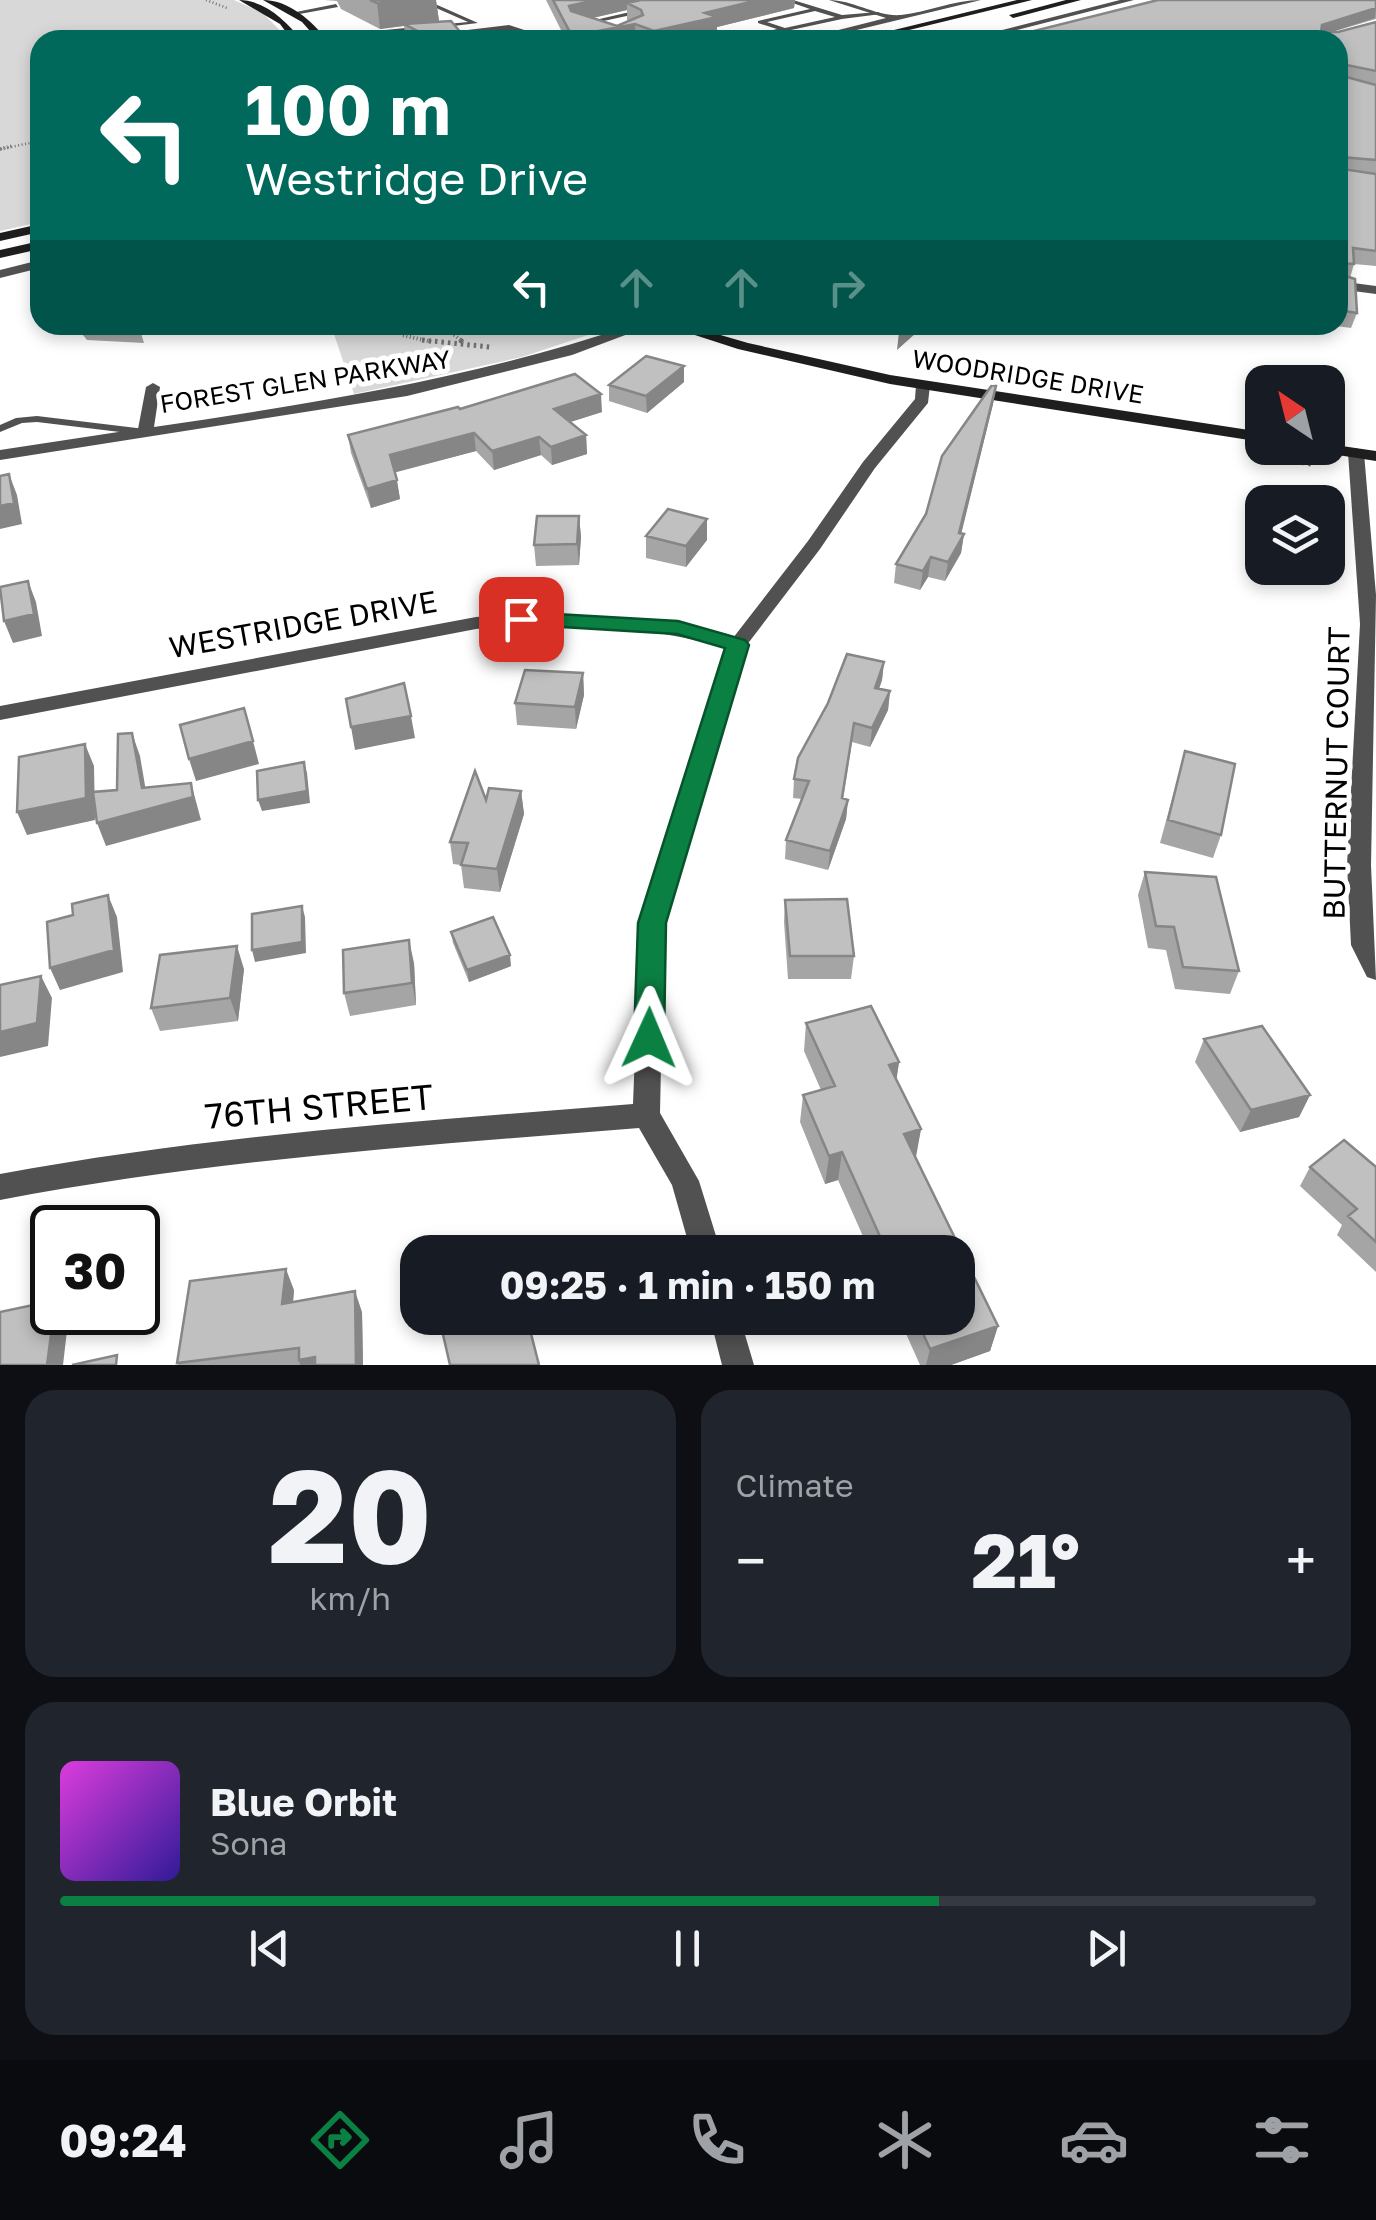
<!DOCTYPE html>
<meta charset="utf-8">
<style>
body{margin:0;font-family:"Golos Text",sans-serif;background:#20242c;color:#f1f3f6;height:100vh;display:flex;flex-direction:column;font-size:38px;white-space:nowrap}
*{box-sizing:border-box;margin:0}
p{font-size:32px;color:#9ea1a6}
.icon{flex:none;width:55px;height:55px;fill:none;stroke:currentColor;stroke-width:2;stroke-linecap:round;stroke-linejoin:round}
.map{position:relative;height:1365px;overflow:hidden}
.details{display:flex;flex-direction:column;gap:25px;padding:25px;background:#0d0f14;flex:1}
.details>*{flex:none}
.hud{position:absolute;left:30px;top:30px;width:1318px;height:305px;border-radius:30px;box-shadow:0 5px 15px #0003;background:#00695c;color:#fff;overflow:hidden}
.needle{width:65px;rotate:325deg}
.tools{position:absolute;left:1245px;top:365px;display:grid;gap:20px}
.tools a{display:grid;place-items:center;width:100px;height:100px;border-radius:20px;background:#171b24;box-shadow:0 5px 15px #0003;font-size:50px}
.speed{position:absolute;left:30px;top:1205px;display:flex;gap:20px;font-size:50px;font-weight:700;text-align:center}
.speed>*{display:grid;place-content:center;width:130px;height:130px;border-radius:50%;background:#171b24;box-shadow:0 5px 15px #0003;line-height:1}
.speed .limit{border:5px solid #111;border-radius:15px;background:#fff;color:#111}
.pin{position:absolute;display:grid;place-items:center;width:85px;height:85px;color:#fff;margin:-42px;border-radius:20px;box-shadow:0 5px 15px #0006}
.me{position:absolute;width:110px;margin:-55px;rotate:1deg;stroke-linejoin:round;filter:drop-shadow(0 0 8px #0008)}
.turn{display:flex;align-items:center;gap:35px;height:210px;padding:0 50px;font-size:45px}
.turn .icon{width:130px;height:130px;stroke-width:2.5}
.turn b{display:block;font-size:70px;line-height:85px}
.lanes{display:flex;align-items:center;height:95px;padding:0 50px;background:#0003;justify-content:center;gap:50px;direction:ltr}
.lanes .off{opacity:.35}
.big{font-size:75px;font-weight:700;line-height:1.1}
.details .widget{flex:1;display:flex;flex-direction:column;justify-content:center;gap:15px;min-width:0;padding:0 35px;border-radius:30px;background:#20242c}
.details .dial{align-items:center;gap:0}
.dial b{font-size:130px;line-height:1}
.song{display:flex;align-items:center;gap:30px}
.cover{width:120px;height:120px;border-radius:15px;background:linear-gradient(135deg,hsl(300 70% 55%),hsl(250 70% 35%))}
.played{height:10px;border-radius:5px;background:linear-gradient(90deg,#0b8043 70%,#363941 70%)}
.keys{display:flex;justify-content:space-around;direction:ltr}
.heat{display:flex;justify-content:space-between;align-items:center;font-size:55px;direction:ltr}
.details .tiles{flex:1;display:grid;gap:25px;grid-template-columns:1fr 1fr}
.widget:last-child{grid-column:span 2}
.trip{position:absolute;left:400px;top:1235px;width:575px;height:100px;border-radius:30px;background:#171b24;box-shadow:0 5px 15px #0003;font-weight:700;line-height:100px;text-align:center}
.tabs{display:flex;height:160px;justify-content:space-around;align-items:center;background:#090b0e;color:#9ea1a6}
.tabs .icon{width:70px;height:70px}
.tabs .current{color:#0b8043}
.tabs b{font-size:45px;color:#f1f3f6}
.map>svg:first-child{display:block}
.green{fill:#d8d8d8}
.lines{fill:none;stroke-linecap:round;stroke-linejoin:round}
.path-far2{stroke:#737373;stroke-width:2.5;stroke-dasharray:1 2.5;stroke-linecap:butt}
.path-far1{stroke:#737373;stroke-width:4;stroke-dasharray:1 2.5;stroke-linecap:butt}
.path{stroke:#737373;stroke-width:5;stroke-dasharray:2.5 4;stroke-linecap:butt}
.lane{fill:#515151;fill-rule:evenodd}
.street{fill:#515151;fill-rule:evenodd}
.secondary{fill:#1e1e1e;fill-rule:evenodd}
.wall{fill:#a5a5a5;fill-rule:evenodd}
.shaded-wall{fill:#868686}
.building{fill:#c0c0c0;stroke:#868686;stroke-width:2.5}
.route{fill:#0b8043;stroke:#07532c;stroke-width:2.5}
.labels{text-anchor:middle;dominant-baseline:central;stroke-width:10;stroke-linejoin:round;paint-order:stroke}
.far-street-label{font-size:25px;fill:#000;stroke:#fff}
.street-label{font-size:30px;fill:#000;stroke:#fff}
.near-street-label{font-size:35px;fill:#000;stroke:#fff}
</style>
<div class="map">
<svg width="1376" height="1365" viewBox="0 0 1376 1365">
<rect width="100%" height="100%" fill="#fff"/>
<!-- green -->
<path class="green" d="M0,0H234L263,13L289,40H40V222L0,231Z
M331,325H618L522,357L354,394Z"/>
<g class="lines">
<!-- path-far2 -->
<path class="path-far2" d="M206,0L227,8
M1,149L40,141"/>
<!-- path-far1 -->
<path class="path-far1" d="M0,149L13,146
M397,325H422
M423,325L435,333H452
M405,326L402,335L432,342
M463,342L452,333L466,325"/>
<!-- path -->
<path class="path" d="M422,340L490,347
M460,340L464,343
M1270,457L1311,464"/>
<!-- lane -->
<path class="lane" d="M418,0H426L478,23L387,34L376,40H369L385,30L468,22Z
M784,0H793L842,15L878,12L881,14L842,19L744,40H733L777,29L758,23V21L810,9ZM815,11L835,17L785,28L767,22Z
M336,4L338,7L294,15L291,13Z
M643,9L645,12L585,25L582,23Z
M465,30L467,31L480,40H473L463,33Z
M37,416L145,429L150,432L145,435L37,422L22,423L0,432V425L16,418Z"/>
<!-- street -->
<path class="street" d="M829,0C853,0 877,17 901,15C928,12 953,0 981,0L815,40H799L886,18Z
M1120,0H1134L978,40H963Z
M509,25L555,40H541L509,31L384,40Z
M40,260V268L0,278V270Z
M1338,281L1376,286V294L1338,289Z
M632,325H652L572,355L407,396L0,460V450L138,429L146,387L153,383L160,387L154,427C316,403 476,378 632,325Z
M923,381L930,385L928,403L875,468L820,549L746,646L664,923L660,1113L699,1181L721,1252H691L672,1185L639,1128C425,1145 211,1160 0,1200V1174C209,1135 421,1121 633,1104L640,923L726,648C647,625 558,621 476,629L0,720V706L476,617L521,613L678,622L733,638L808,541L863,462L915,399L916,385Z
M1356,448L1364,453L1376,595L1371,865L1376,980L1367,977L1351,945L1347,865L1360,624L1348,453Z
M710,1318H740L754,1365H722Z"/>
<!-- secondary -->
<path class="secondary" d="M239,0C264,0 287,21 301,40H292L280,24Z
M263,0C289,0 312,21 327,40H318L302,22Z
M1017,0H1032L868,40H853Z
M1066,0H1081L1013,18L1009,15Z
M40,224V232L0,241V233Z
M40,241V249L0,258V250Z
M664,325H686L748,343L890,375L1262,432V442L890,384L738,349Z
M1328,444L1376,451V461L1325,453L1317,448H1328Z"/>
</g>
<!-- wall -->
<path class="wall" d="M325,0H436L439,21L423,23L467,40H406L404,26L380,29L341,9L337,1Z
M546,0H795L794,8L717,27V35L693,40H566ZM627,10V20L629,21L617,26L593,18Z
M1376,0V19L1332,32H1338L1376,22V266L1354,264L1350,278L1357,313L1351,328L1329,325H1338V40H998Z
M75,325H137L140,330L144,343L87,340Z
M684,366V382L647,413L609,401V385Z
M996,386L993,404L961,533L964,534L961,553L945,581L928,577L920,590L894,583L896,564L926,514Z
M460,409L602,412L569,422L586,435L587,454L552,465L541,455L494,470L476,451L395,472L400,499L371,508L351,453L348,435Z
M579,516L581,537L579,565L536,566L534,545Z
M707,519V540L686,567L646,558V536Z
M884,662L882,680L879,689L890,691L888,710L870,747L852,742L843,799L848,800L846,819L828,870L785,859L786,840L802,799L793,798L794,779Z
M583,673L584,695L576,729L517,725L515,703Z
M1185,751L1221,835L1213,858L1160,843Z
M521,791L524,814L500,892L464,888L461,865L453,864L450,842L486,800Z
M1145,872L1239,971L1230,994L1175,989L1166,950L1148,948L1138,895Z
M785,900L854,956L851,979H788L784,922Z
M451,932L511,966L469,982L453,943Z
M414,963L416,1005L350,1016L344,993Z
M244,969L238,1021L160,1031L151,1008Z
M871,1006L899,1062L896,1080L921,1129L915,1157L998,1326L990,1351L951,1365H920L899,1318H958V1252H870L838,1180L825,1184L800,1122L803,1095L821,1090L804,1051L806,1023Z
M1204,1039L1310,1095L1299,1117L1240,1132L1195,1062Z
M1310,1167H1376V1272L1337,1235L1342,1225L1300,1186Z
M294,1290L293,1302L362,1312L363,1365H178L177,1363Z"/>
<!-- shaded-wall -->
<path class="shaded-wall" d="M404,0H436L439,21L380,29L377,3Z
M596,0H673L627,3V10L570,23L569,6Z
M758,0H795L794,8L717,27V35L693,40H654V31L705,13Z
M1376,8L1375,18L1319,36L1322,25Z
M635,24L636,40H573L572,36Z
M907,325H925L897,350L899,332Z
M684,366V382L647,413L646,396Z
M996,386L993,404L959,543L964,534L961,553L945,581L948,562L959,533Z
M601,394L602,412L555,427L554,409Z
M474,433L476,451L393,473L390,455Z
M586,435L587,454L552,465L551,447Z
M539,437L541,455L494,470L492,451Z
M9,474L17,495L22,524L0,529V506Z
M397,480L400,499L371,508L367,489Z
M579,516L581,537L579,565L577,544Z
M707,519V540L686,567V546Z
M931,557L928,577L920,590L923,571Z
M28,581L36,602L42,636L13,643L4,621Z
M884,662L882,680L873,706L875,688Z
M583,673L584,695L576,729L575,707Z
M890,691L888,710L870,747L872,728Z
M411,716L415,738L355,750L351,727Z
M132,733L140,756L149,809L191,783L201,820L106,846L97,823L142,788Z
M253,741L259,764L196,781L189,759Z
M85,744L94,766L95,820L27,835L17,812Z
M304,762L307,773L310,803L262,811L258,800Z
M521,791L524,814L500,892L497,869Z
M848,800L846,819L828,870L830,851Z
M108,895L117,917L123,972L60,990L50,968Z
M302,906L305,917L306,953L255,962L252,950Z
M409,940L414,963L416,1005L412,983Z
M237,946L244,969L238,1021L230,998Z
M510,955L511,966L469,982L467,970Z
M41,976L52,998L48,1046L0,1057V1032Z
M899,1062L895,1090L889,1065Z
M1310,1095L1299,1117L1240,1132L1251,1110Z
M921,1129L916,1157L904,1134Z
M842,1152L838,1180L825,1184L829,1156Z
M286,1269L294,1290L291,1325L282,1304Z
M355,1291L362,1312L363,1365H356Z
M54,1312H63L68,1322L63,1365H47Z
M998,1326L990,1351L951,1365H926L930,1349Z
M315,1357L319,1365H300L299,1360Z"/>
<!-- building -->
<path class="building" d="M370,0H404L377,3Z
M553,0H596L569,6L571,11L617,26L643,15L641,10L627,3L641,0H758L705,13L717,17L654,31L635,24L572,36Z
M1158,0H1376V8L1322,25L1321,32H1338L1376,22V71L1342,64L1338,67L1339,75L1376,85V160L1340,157L1342,169L1376,174V251L1353,248L1354,264L1340,263L1339,274L1355,279L1357,313L1338,310V40H1211L1210,38L1205,40H998Z
M451,21L467,40H408L431,38L404,24Z
M82,325H137L140,330L83,326Z
M646,356L684,366L646,396L609,385Z
M575,374L601,394L554,409L586,435L551,447L539,437L492,451L474,433L390,455L397,480L367,489L348,435L458,407L460,409Z
M992,385L996,386L959,533L964,534L948,562L931,557L923,571L896,564L926,514L942,456Z
M9,474L14,503L0,506V476Z
M668,509L707,519L686,546L646,536Z
M537,516H579L577,544L534,545Z
M28,581L34,614L4,621L0,587Z
M847,654L884,662L875,688L890,691L872,728L854,723L842,798L848,800L830,851L786,840L809,781L794,779L798,758L828,703Z
M525,670L583,673L575,707L515,703Z
M404,683L411,716L351,727L346,699Z
M244,708L253,741L189,759L180,725Z
M132,733L142,788L191,783L193,797L97,823L93,792L117,790L118,734Z
M85,744L86,798L17,812L19,757Z
M1185,751L1235,764L1221,835L1168,820Z
M304,762L307,791L258,800L257,771Z
M475,771L486,800L489,788L521,791L497,869L461,865L468,843L450,842Z
M1145,872L1216,877L1239,971L1183,967L1174,927L1156,926Z
M108,895L114,950L50,968L47,922L73,915L72,904Z
M847,899L854,956H790L785,900Z
M302,906V942L252,950V914Z
M493,917L510,955L467,970L451,932Z
M409,940L412,983L344,993L343,950Z
M237,946L230,998L151,1008L160,955Z
M41,976L37,1023L0,1032V985Z
M871,1006L899,1062L889,1065L921,1129L904,1134L998,1326L930,1349L916,1318H958V1252H887L842,1152L829,1156L803,1095L835,1086L806,1023Z
M1262,1026L1310,1095L1251,1110L1204,1039Z
M1344,1140L1376,1167V1242L1348,1216L1357,1209L1310,1167Z
M286,1269L282,1304L355,1291L356,1365H315V1357L299,1360V1348L177,1363L190,1281Z
M52,1301V1312H54L47,1365H0V1312Z
M473,1318H527L539,1365H450L442,1330L474,1320Z
M117,1355L116,1365H72Z"/>
<!-- route -->
<path class="route" d="M521,612L678,621L745,640L749,645L666,923L664,1038L659,1047L649,1051L638,1047L634,1038L638,923L725,648L677,634L513,624L510,619Z"/>
<g class="labels">
<!-- far-street labels -->
<g class="far-street-label">
<text transform="translate(1028 376) rotate(9)">WOODRIDGE DRIVE</text>
<text transform="translate(305 381) rotate(-9)">FOREST GLEN PARKWAY</text>
</g>
<!-- street labels -->
<g class="street-label">
<text transform="translate(303 624) rotate(-10)">WESTRIDGE DRIVE</text>
<text transform="translate(1336 773) rotate(-89)">BUTTERNUT COURT</text>
</g>
<!-- near-street labels -->
<g class="near-street-label">
<text transform="translate(319 1106) rotate(-5)">76TH STREET</text>
</g>
</g>
</svg>
<div class="tools">
<a><svg class="needle" viewBox="-14 -14 28 28"><path d="M0-13l5 13h-10z" fill="#e53935"/><path d="M0 13l5-13h-10z" fill="#9ea1a6"/></svg></a>
<a><svg class="icon" aria-label="layers" viewBox="0 0 24 24"><path d="M12 4l9 5-9 5-9-5zM3 14l9 5 9-5"/></svg></a>
</div>
<div class="speed"><div class="limit">30</div></div>
<div class="pin" style="left:521px;top:619px;background:#d93025"><svg class="icon" aria-label="arrive" viewBox="0 0 24 24"><path d="M6 21V4h12l-3 4 3 4H6"/></svg></div>
<svg class="me" style="left:649px;top:1038px" viewBox="-20 -20 40 40"><path d="M0-17L14 15 0 8-14 15z" fill="#0b8043" stroke="#fff" stroke-width="4"/></svg>
<div class="trip">09:25 · 1 min · 150 m</div>
<div class="hud">
<div class="turn"><svg class="icon" aria-label="left" viewBox="0 0 24 24"><path d="M17 20v-9H6M10 6l-5 5 5 5"/></svg><div><b>100 m</b>Westridge Drive</div></div>
<div class="lanes"><svg class="icon" aria-label="left" viewBox="0 0 24 24"><path d="M17 20v-9H6M10 6l-5 5 5 5"/></svg><svg class="icon off" aria-label="ahead" viewBox="0 0 24 24"><path d="M12 20V5M6 11l6-6 6 6"/></svg><svg class="icon off" aria-label="ahead" viewBox="0 0 24 24"><path d="M12 20V5M6 11l6-6 6 6"/></svg><svg class="icon off" aria-label="right" viewBox="0 0 24 24"><path d="M7 20v-9h11M14 6l5 5-5 5"/></svg></div>
</div>
</div>
<section class="details">
<div class="tiles">
<div class="widget dial"><b>20</b><p>km/h</p></div>
<div class="widget"><p>Climate</p>
<div class="heat"><a>−</a><b class="big">21°</b><a>+</a></div>
</div>
<div class="widget">
<div class="song"><i class="cover"></i><div><b>Blue Orbit</b><p>Sona</p></div></div>
<div class="played"></div>
<div class="keys"><svg class="icon" aria-label="previous" viewBox="0 0 24 24"><path d="M18 5L8 12l10 7zM5 5v14"/></svg><svg class="icon" aria-label="pause" viewBox="0 0 24 24"><path d="M8 5v14M16 5v14"/></svg><svg class="icon" aria-label="next" viewBox="0 0 24 24"><path d="M6 5l10 7-10 7zM19 5v14"/></svg></div>
</div>
</div>
</section>
<nav class="tabs">
<b>09:24</b>
<svg class="icon current" aria-label="directions" viewBox="0 0 24 24"><path d="M12 3l9 9-9 9-9-9zM9 14v-3h6M13 9l2 2-2 2"/></svg>
<svg class="icon" aria-label="music" viewBox="0 0 24 24"><path d="M9 18V5l10-2v13"/><circle cx="6" cy="18" r="3"/><circle cx="16" cy="16" r="3"/></svg>
<svg class="icon" aria-label="phone" viewBox="0 0 24 24"><path d="M5 4h4l2 5-3 2q2 4 5 5l2-3 5 2v4C11 20 4 13 5 4z"/></svg>
<svg class="icon" aria-label="climate" viewBox="0 0 24 24"><path d="M12 3v18M4 7l16 10M4 17L20 7"/></svg>
<svg class="icon" aria-label="car" viewBox="0 0 24 24"><path d="M5 17H2v-5l4-1 3-4h7l3 4 3 1v5h-3M9 17h6M6 11h13"/><circle cx="7" cy="17" r="2"/><circle cx="17" cy="17" r="2"/></svg>
<svg class="icon" aria-label="filters" viewBox="0 0 24 24"><path d="M4 7h16M4 17h16"/><circle cx="9" cy="7" r="2"/><circle cx="15" cy="17" r="2"/></svg>
</nav>
